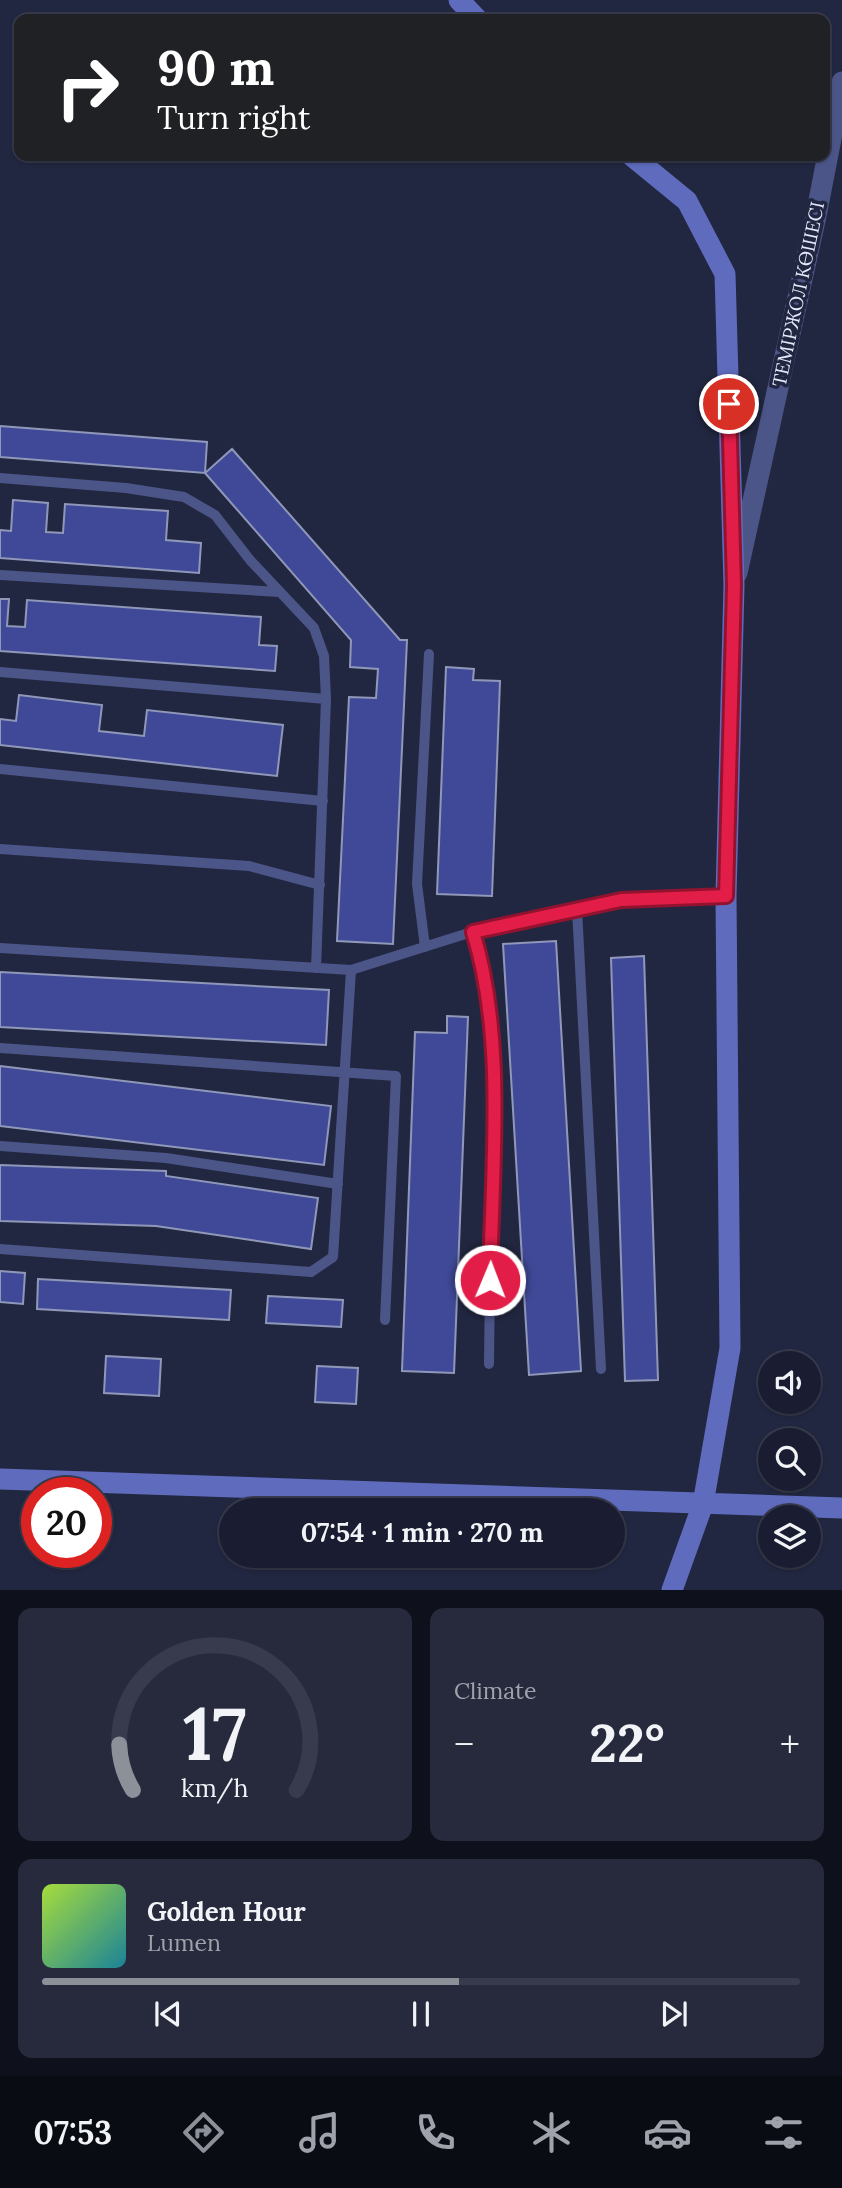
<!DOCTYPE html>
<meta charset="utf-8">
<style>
body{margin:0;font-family:Lora,serif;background:#272a3d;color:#f1f3f6;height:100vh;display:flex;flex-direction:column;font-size:26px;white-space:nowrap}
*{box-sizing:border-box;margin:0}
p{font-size:23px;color:#9fa2ab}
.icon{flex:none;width:38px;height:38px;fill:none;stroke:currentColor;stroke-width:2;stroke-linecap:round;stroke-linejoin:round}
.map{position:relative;height:1590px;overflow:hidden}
.side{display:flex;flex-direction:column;gap:18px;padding:18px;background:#0e101b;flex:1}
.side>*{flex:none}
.top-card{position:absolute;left:14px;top:14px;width:816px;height:147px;border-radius:14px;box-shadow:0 2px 5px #0004,0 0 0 2px #383b4d;background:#202124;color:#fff;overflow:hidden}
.fabs{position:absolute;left:758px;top:1351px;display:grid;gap:14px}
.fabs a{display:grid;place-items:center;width:63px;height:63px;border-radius:50%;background:#1a1d31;box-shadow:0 2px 5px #0004,0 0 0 2px #383b4d;font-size:35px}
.speed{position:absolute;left:21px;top:1477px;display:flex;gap:14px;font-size:35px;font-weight:700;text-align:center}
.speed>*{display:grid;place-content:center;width:91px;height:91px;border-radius:50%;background:#1a1d31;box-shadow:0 2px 5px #0004,0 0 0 2px #383b4d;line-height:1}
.speed .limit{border:10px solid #d22;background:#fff;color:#111}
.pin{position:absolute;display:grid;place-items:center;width:60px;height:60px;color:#fff;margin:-30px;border:4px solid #fff;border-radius:50%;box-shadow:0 2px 7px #0007}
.me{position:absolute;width:77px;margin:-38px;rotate:1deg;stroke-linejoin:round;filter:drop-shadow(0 0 5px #0008)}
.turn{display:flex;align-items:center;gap:24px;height:147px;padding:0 28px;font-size:32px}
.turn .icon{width:91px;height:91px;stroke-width:2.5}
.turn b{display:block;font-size:49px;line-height:60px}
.big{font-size:52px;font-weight:800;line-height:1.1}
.side .card{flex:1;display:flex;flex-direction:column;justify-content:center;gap:10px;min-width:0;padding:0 24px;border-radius:14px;background:#272a3d}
.side .dial{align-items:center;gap:0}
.dial svg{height:182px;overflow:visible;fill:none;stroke:#383b4d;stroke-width:7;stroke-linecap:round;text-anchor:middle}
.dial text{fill:#f1f3f6;stroke:none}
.song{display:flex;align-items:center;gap:21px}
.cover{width:84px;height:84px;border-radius:10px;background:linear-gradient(135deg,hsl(80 70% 55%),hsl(190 70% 35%))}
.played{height:7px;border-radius:4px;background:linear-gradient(90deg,#8c9099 55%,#383b4d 55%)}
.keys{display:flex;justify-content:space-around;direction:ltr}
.heat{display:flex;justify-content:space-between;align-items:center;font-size:38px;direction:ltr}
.side .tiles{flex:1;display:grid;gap:18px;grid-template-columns:1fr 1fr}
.card:last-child{grid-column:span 2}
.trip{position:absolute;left:219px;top:1498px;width:406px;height:70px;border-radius:35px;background:#1a1d31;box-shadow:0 2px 5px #0004,0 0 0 2px #383b4d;font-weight:800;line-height:70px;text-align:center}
.menu{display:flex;height:112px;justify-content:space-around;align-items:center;background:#0a0c14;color:#9fa2ab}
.menu .icon{width:49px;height:49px}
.menu .active{color:#8c9099}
.menu b{font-size:32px;color:#f1f3f6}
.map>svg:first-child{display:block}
.building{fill:#3f4997;stroke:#9098b9;stroke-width:2}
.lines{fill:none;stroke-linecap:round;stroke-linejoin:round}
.lane{stroke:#4c5588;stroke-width:10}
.street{stroke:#4c5588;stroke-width:21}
.secondary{stroke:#5f6cbe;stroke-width:21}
.route-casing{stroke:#92132f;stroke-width:18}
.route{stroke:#e11d48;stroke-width:12}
.labels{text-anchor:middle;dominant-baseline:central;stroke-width:7;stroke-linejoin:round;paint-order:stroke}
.street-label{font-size:19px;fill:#e5e9fb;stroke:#222741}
</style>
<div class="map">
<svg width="842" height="1590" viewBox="0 0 842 1590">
<rect width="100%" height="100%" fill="#222741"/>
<!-- building -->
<path class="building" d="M0,426L207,442L205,473L0,457Z
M232,449L400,640H407L393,944L337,941L349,697L376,698L378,669L350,667L351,640L205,473Z
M13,500L48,503L46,532L63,533L65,504L168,511L166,540L201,543L199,573L0,558V530L11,531Z
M0,599H9L7,626L25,627L27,600L261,617L259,645L277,646L275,671L0,651Z
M446,667L474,669L473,680L500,681L492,896L437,894Z
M19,695L102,705L99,731L144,736L147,710L283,725L277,776L0,745V719L16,721Z
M556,941L581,1371L529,1375L503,944Z
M644,956L658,1380L625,1381L611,958Z
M0,972L329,990L326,1045L0,1027Z
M447,1016L468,1017L454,1373L402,1371L415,1032L447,1033Z
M0,1066L331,1106L324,1165L0,1126Z
M0,1165L166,1171V1176L318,1198L311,1249L156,1226L0,1221Z
M0,1271L25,1273L23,1304L0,1302Z
M38,1279L231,1290L229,1320L37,1309Z
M268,1296L343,1300L341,1327L266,1323Z
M106,1356L161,1359L159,1396L104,1393Z
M317,1366L358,1368L356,1404L315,1402Z"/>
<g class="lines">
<!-- lane -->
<path class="lane" d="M0,478L126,488L184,497L215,515L250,560L314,628L324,656L326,699L316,968
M0,575L279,592
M0,672L326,699
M0,769L323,801
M0,849L249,866L320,885
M577,909L601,1369
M473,931L486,975L493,1029L489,1364
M425,947L417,884L429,654
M0,948L351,970L494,925L621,900L726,896
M0,1048L396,1076L385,1320
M0,1146L166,1158L338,1184
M0,1249L311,1272L333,1257L351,970"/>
<!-- street -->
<path class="street" d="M737,573L816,216L842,82"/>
<!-- secondary -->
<path class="secondary" d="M459,0L477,19
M632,156L687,201L725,274L734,585L726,896L730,1348L703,1504L672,1590
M0,1479L842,1508"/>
</g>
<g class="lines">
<!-- route casing -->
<g class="route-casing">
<path id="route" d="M490,1280C492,1168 506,1038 473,932L621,900L726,896L734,585L729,404"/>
</g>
<!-- route -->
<use href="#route" class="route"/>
</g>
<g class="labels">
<!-- street labels -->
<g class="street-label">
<text transform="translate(798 294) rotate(-78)">ТЕМІРЖОЛ КӨШЕСІ</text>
</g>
</g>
</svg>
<div class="fabs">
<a><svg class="icon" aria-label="sound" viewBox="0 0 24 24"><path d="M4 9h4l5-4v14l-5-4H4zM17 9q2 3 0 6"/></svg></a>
<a><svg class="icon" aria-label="search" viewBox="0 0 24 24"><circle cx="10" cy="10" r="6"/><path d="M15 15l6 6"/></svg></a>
<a><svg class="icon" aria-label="layers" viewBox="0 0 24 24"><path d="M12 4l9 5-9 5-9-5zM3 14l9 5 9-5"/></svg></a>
</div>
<div class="speed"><div class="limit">20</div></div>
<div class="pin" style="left:729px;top:404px;background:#d93025"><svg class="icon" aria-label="arrive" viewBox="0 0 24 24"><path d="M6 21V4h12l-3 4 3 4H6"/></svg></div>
<svg class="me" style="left:490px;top:1280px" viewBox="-20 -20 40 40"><circle r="17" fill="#e11d48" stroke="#fff" stroke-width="3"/><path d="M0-11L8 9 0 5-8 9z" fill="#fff"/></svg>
<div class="trip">07:54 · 1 min · 270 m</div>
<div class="top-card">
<div class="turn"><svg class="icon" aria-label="right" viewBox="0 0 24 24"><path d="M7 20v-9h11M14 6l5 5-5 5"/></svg><div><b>90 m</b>Turn right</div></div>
</div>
</div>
<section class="side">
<div class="tiles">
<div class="card dial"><svg viewBox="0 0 100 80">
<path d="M14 69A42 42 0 1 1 86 69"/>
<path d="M14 69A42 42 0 0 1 8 49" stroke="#8c9099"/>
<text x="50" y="56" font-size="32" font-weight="700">17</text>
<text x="50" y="72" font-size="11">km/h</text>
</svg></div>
<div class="card"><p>Climate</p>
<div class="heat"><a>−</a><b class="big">22°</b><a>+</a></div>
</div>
<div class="card">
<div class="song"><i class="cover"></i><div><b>Golden Hour</b><p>Lumen</p></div></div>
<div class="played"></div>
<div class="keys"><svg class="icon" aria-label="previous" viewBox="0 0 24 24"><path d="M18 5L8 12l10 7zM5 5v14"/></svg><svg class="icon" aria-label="pause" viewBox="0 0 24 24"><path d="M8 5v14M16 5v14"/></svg><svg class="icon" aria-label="next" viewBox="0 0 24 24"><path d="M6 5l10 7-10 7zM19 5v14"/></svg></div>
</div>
</div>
</section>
<nav class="menu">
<b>07:53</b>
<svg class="icon active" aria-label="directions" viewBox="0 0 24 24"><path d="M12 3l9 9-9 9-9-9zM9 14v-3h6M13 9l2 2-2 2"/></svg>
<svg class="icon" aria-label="music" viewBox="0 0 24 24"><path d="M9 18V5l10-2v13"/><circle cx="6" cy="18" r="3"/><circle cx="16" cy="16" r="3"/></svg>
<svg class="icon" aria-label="phone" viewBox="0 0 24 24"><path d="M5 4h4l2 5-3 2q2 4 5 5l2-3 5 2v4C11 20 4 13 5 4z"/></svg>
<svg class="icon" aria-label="climate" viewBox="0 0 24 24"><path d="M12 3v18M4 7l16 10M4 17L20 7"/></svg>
<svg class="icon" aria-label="car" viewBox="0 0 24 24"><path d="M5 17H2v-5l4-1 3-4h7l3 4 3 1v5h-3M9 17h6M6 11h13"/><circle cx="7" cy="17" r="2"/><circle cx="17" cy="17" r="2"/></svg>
<svg class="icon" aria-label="filters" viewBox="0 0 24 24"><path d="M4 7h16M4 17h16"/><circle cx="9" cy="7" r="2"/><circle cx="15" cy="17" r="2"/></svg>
</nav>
